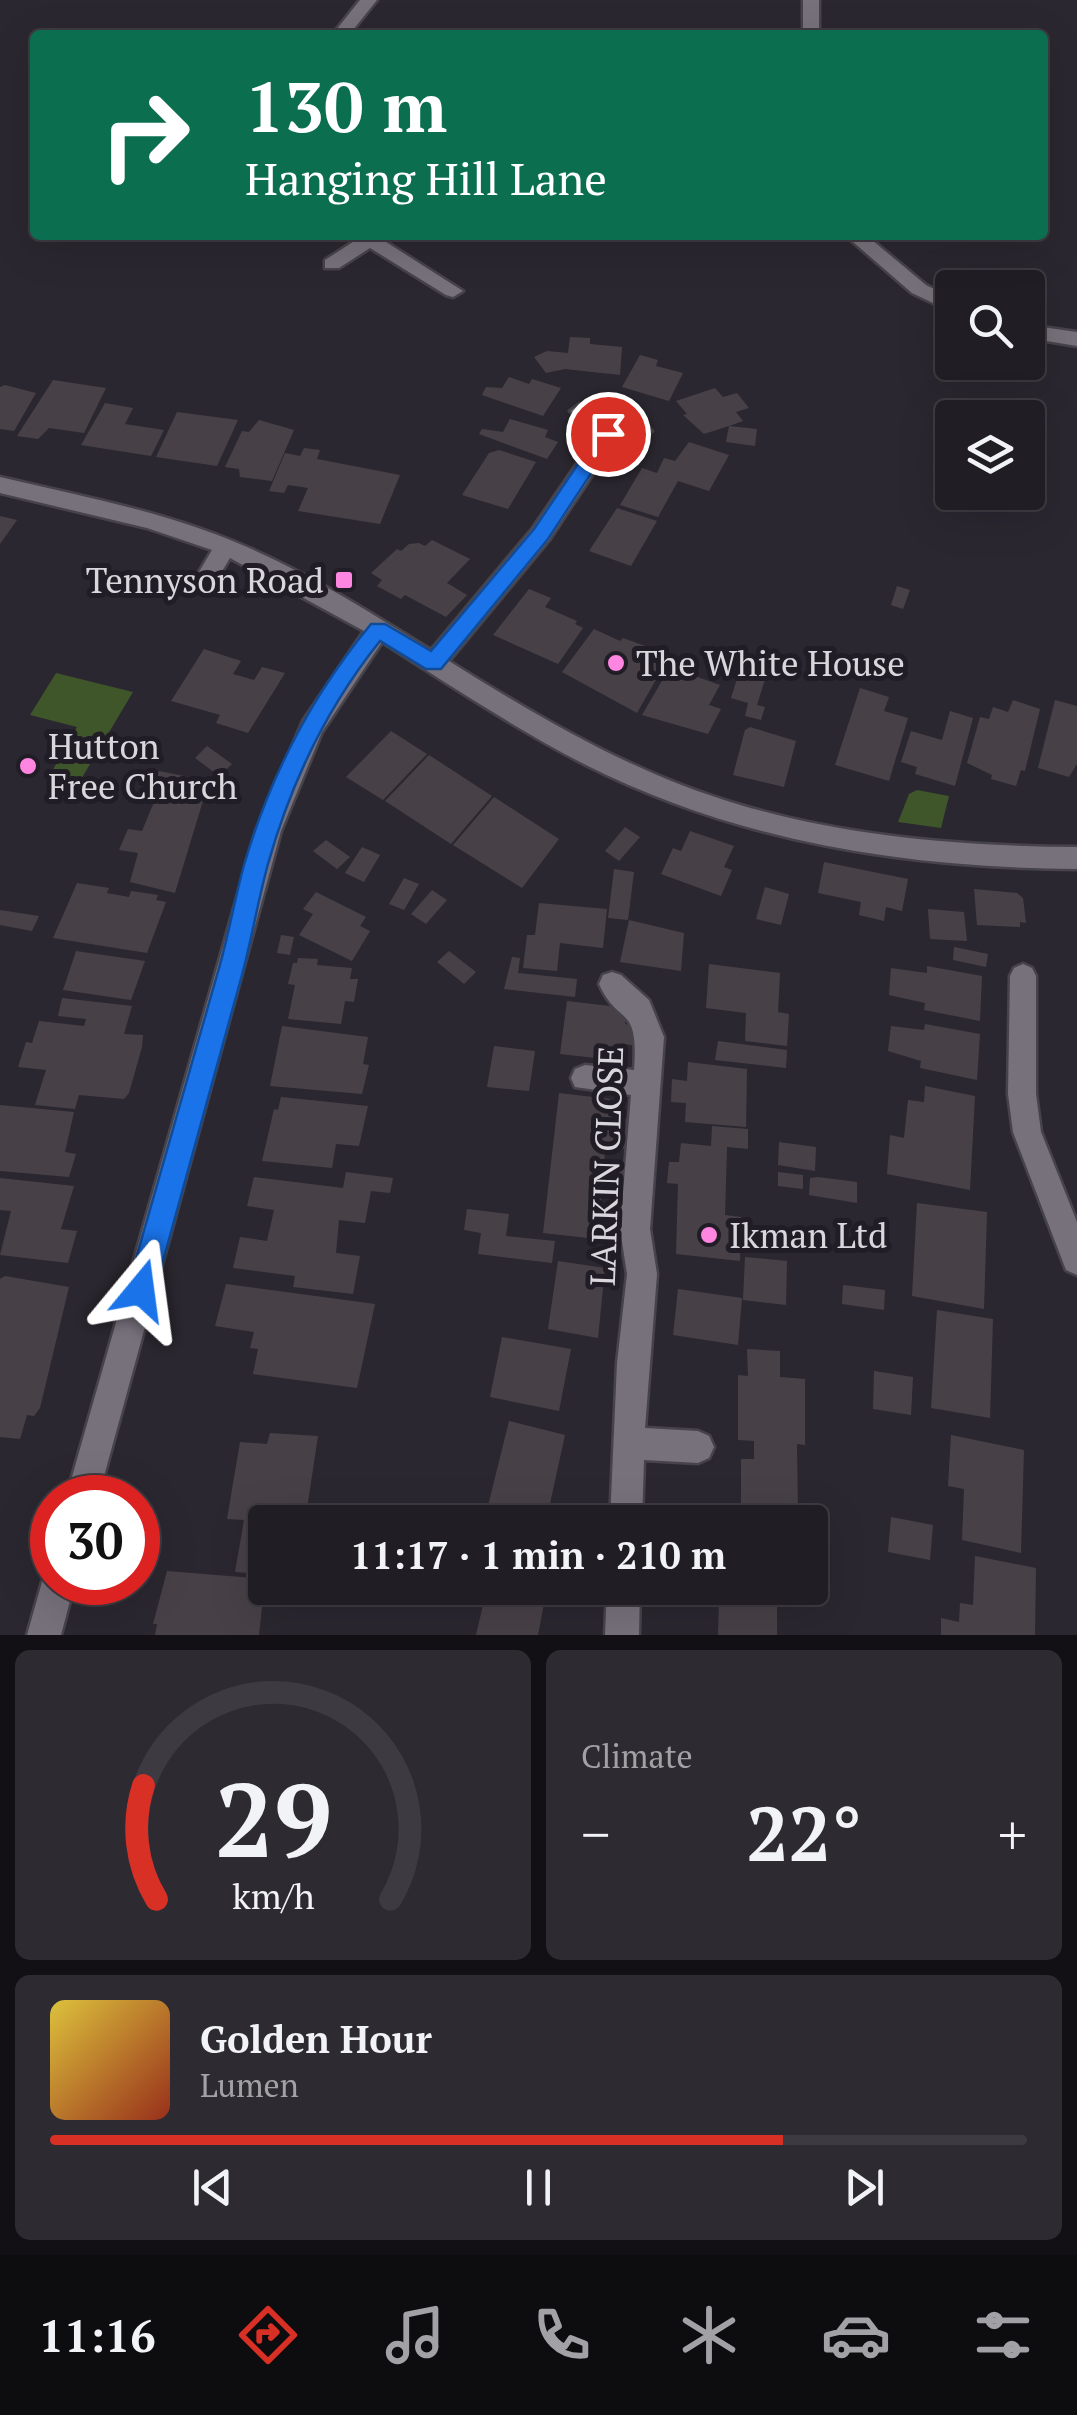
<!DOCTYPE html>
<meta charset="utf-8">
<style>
body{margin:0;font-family:"PT Serif",serif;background:#2d2a31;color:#f1f3f6;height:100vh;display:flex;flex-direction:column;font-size:38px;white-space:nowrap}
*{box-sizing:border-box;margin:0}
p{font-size:32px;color:#a2a2a6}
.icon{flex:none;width:55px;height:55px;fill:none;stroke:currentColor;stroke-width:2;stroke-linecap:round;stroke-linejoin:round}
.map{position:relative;height:1635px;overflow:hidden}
.panel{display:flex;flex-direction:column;gap:15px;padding:15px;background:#121014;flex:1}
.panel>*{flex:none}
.top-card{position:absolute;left:30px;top:30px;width:1018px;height:210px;border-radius:10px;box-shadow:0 10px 40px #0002,0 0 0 2px #3d3b41;background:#0b6e4f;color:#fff;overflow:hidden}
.controls{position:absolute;left:935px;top:270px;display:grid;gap:20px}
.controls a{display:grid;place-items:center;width:110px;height:110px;border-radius:10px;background:#201d24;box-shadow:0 10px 40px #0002,0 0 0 2px #3d3b41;font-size:50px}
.speed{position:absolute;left:30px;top:1475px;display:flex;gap:20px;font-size:50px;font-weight:700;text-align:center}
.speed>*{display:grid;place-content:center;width:130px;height:130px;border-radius:50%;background:#201d24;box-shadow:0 10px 40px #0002,0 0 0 2px #3d3b41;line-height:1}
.speed .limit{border:15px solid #d22;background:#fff;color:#111}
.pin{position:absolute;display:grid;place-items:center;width:85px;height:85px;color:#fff;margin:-42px;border:5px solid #fff;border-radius:50%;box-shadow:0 2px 10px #0007}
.me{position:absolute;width:110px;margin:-55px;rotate:16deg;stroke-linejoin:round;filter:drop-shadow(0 0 8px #0008)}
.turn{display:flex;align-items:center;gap:35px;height:210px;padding:0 50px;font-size:45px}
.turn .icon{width:130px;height:130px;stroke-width:2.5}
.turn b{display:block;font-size:70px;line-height:85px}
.big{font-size:75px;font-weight:700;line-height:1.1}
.panel .card{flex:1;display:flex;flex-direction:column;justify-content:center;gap:15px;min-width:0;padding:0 35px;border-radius:15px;background:#2d2a31}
.panel .dial{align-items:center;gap:0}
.dial svg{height:260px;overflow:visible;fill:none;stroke:#3d3b41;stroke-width:7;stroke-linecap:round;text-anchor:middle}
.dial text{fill:#f1f3f6;stroke:none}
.song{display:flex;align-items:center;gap:30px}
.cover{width:120px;height:120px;border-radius:15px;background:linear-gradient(135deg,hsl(50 70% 55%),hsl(10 70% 35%))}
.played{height:10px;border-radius:5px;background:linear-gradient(90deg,#d93025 75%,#3d3b41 75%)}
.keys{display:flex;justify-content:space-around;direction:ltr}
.heat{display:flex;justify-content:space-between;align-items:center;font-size:55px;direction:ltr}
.panel .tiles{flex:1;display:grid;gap:15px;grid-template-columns:1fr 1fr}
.card:last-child{grid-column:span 2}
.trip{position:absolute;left:248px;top:1505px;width:580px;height:100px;border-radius:10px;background:#201d24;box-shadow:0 10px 40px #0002,0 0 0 2px #3d3b41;font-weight:700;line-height:100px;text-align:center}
.tabs{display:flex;height:160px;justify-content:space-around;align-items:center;background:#0d0c0e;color:#a2a2a6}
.tabs .icon{width:70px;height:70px}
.tabs .current{color:#d93025}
.tabs b{font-size:45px;color:#f1f3f6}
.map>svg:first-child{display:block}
.green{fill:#3f552a}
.building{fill:#484047}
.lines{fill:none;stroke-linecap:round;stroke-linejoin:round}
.minor-casing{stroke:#47434a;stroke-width:5}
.minor{fill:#77717c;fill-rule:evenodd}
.route{fill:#1a73e8;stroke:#114b97;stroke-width:2.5}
.poi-dot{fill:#fe86e1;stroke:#211d26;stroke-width:4}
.labels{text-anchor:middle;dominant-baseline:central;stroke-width:10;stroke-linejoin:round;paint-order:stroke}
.poi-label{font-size:35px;fill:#d9d6dc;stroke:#211d26;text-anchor:start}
.street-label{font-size:35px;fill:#d9d6dc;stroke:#211d26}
</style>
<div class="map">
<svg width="1077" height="1635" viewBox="0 0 1077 1635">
<rect width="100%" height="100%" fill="#2b2730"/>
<!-- green -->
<path class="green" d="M56,673L133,692L80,781L51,773L77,727L30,715Z
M917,790L949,796L941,828L898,822L909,794Z"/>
<!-- building -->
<path class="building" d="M570,337L590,338V344L622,347L620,375L565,369L546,373L534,357L547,351L568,353Z
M640,355L658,360L656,366L683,373L669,401L622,387Z
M509,377L529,384L532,379L561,388L543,416L482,395L486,387L502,388Z
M53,380L106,388L84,433L49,428L38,439L17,436Z
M5,385L36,393L14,431L0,429V387Z
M715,388L723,397L737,393L749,408L736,412L743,421L729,426L757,429L755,446L726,442L729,426L704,434L683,415L687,414L676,401Z
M105,403L133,408L125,424L164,430L151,456L81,445Z
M177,412L238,420L217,466L156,457Z
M510,419L548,430L545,437L558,442L547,459L479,434L482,429L503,432Z
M259,420L294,430L272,481L240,477L239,469L225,467L242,431L249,432Z
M689,442L729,455L709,491L678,481L658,517L620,505L642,468L657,473L664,458L675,461Z
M304,448L320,450L317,459L400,475L380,524L298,511L308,488L288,485L284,493L269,491L285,453L300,456Z
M499,450L536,462L508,509L462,495L489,453Z
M617,508L657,521L631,566L589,551Z
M0,516L17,520L0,544Z
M432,540L470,559L447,583L467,595L446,617L405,595L401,599L377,586L382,580L371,573L397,549L401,551L409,544L419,543L425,546Z
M897,586L910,590L903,609L891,605Z
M529,589L551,598L545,607L577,621L575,624L583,628L558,664L493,635Z
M594,629L620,641L623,638L670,655L637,713L562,672Z
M204,649L241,661L233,674L254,680L262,667L285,673L248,733L216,723L220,715L171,701Z
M670,667L720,685L709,705L721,709L708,734L642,715Z
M740,669L766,676L757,705L765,707L761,720L745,716L748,703L731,698Z
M860,688L889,697L884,711L908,718L889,781L835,765Z
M1013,700L1040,709L1025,771L1021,770L1016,786L991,779L992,775L967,763L980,717L989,719L993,707L1008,712Z
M1055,700L1077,706V764L1069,777L1038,768Z
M950,711L973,718L955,786L915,774L917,767L901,762L911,731L942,740Z
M750,727L796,741L784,787L733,775L745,730Z
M391,731L427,754L383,800L346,777Z
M207,746L232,764L219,776L195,758Z
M429,755L492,796L451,844L385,801Z
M159,771L209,781L175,893L130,882L138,853L119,850L128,829L142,831L154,802L147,800Z
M494,797L559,839L522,888L453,845Z
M625,827L640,837L619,861L605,851Z
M690,831L734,846L724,867L732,870L721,896L661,874L673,848L681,851Z
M326,840L350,857L337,869L313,851Z
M362,847L380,855L364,882L345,873Z
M824,862L908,879L902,911L886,907L884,921L859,915L861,902L818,893Z
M614,869L634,872L628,920L608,918Z
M404,878L419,884L404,910L389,904Z
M77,883L109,888L107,893L129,897L131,891L158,895L156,900L166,902L147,953L53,938Z
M765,887L789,894L781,925L756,919Z
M974,889L1017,893L1023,898L1026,923L1020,922V927L977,925Z
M432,890L447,900L426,924L411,914Z
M316,892L366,917L360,926L370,931L352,961L299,935L313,914L303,909Z
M539,903L607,909L603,948L560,943L557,971L523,968L527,935H535Z
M928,909L964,912L967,941L930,939Z
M0,910L39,916L32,931L0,925Z
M629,920L684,933L681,971L620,962Z
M281,935L294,937L290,955L277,953Z
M954,947L988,954L986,967L953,960Z
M76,951L145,961L131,1000L63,990Z
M449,951L476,972L464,984L437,962Z
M512,957L520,958L518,973L577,979L575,997L504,989Z
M298,958L318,959L317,965L352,968L350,979H358L354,1002L345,1001L341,1024L288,1019L295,985L288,984L293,963H297Z
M709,964L780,973L778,1012L789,1014L787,1046L745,1041L746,1013L706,1008Z
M927,966L982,976L980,1021L924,1010L925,1003L889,995L891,968L927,973Z
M62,998L132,1006L124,1034L143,1035L142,1047L129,1093L124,1099L79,1095L75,1109L35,1105L46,1070L18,1067L26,1042L32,1043L39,1021L84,1026L86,1019L58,1016Z
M567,1001L627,1008L625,1024L640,1026L638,1046L623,1044L622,1061L560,1054Z
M925,1024L980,1034L977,1080L920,1068L921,1061L888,1051L891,1026L924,1030Z
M282,1026L368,1037L363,1064L369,1065L362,1094L270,1086Z
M718,1041L787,1050L786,1068L715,1060Z
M494,1046L535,1051L529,1091L487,1087Z
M688,1062L747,1069L746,1127L685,1122L686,1103L671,1102L672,1079L687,1081Z
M925,1086L975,1096L970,1190L887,1174L890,1135L904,1138L908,1100L924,1102Z
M559,1093L610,1099L608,1116L629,1119L627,1149L606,1147L604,1161L625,1163L623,1192L602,1190L599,1222L590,1221L588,1238L543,1233Z
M281,1097L368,1106L359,1146L336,1144L332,1168L262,1161L274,1109L278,1110Z
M0,1105L74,1112L65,1152L76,1154L69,1177L0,1171Z
M712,1126L748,1129V1149L727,1147L725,1215L741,1217L740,1261L676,1254L678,1184L667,1183L669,1162H679L681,1143L711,1146Z
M779,1142L816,1147L815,1171L778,1165Z
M346,1172L393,1178L390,1193L371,1191L365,1223L339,1220L336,1253L360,1256L353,1294L293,1287L295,1276L233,1268L240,1237L267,1241L274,1210L247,1206L254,1177L343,1188Z
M778,1172L803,1175V1189L778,1186Z
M818,1177L857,1182V1203L809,1195L810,1178Z
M0,1178L74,1186L61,1229L77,1231L68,1263L0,1255L11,1211L0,1210Z
M917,1203L987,1212L984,1309L912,1296Z
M467,1209L509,1214L506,1236L555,1241L552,1263L478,1254L481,1233L464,1230Z
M745,1257L787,1261L786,1305L743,1300Z
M558,1261L605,1268L598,1338L548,1329Z
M5,1276L69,1287L40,1408L34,1416L27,1415L20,1439L0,1437V1279Z
M226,1284L375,1304L357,1388L253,1374L258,1349L250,1348L254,1332L215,1326Z
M843,1285L885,1290L884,1310L842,1304Z
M678,1289L742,1298L738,1345L673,1335Z
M937,1310L993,1319L990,1418L931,1408Z
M502,1337L571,1349L559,1411L490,1397Z
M747,1349L780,1351V1377L805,1379V1445L797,1444L798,1514L815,1516V1541H810V1522H741V1459H754V1441L738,1440V1375L748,1376Z
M874,1371L913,1377L911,1415L873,1409Z
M509,1421L565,1435L546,1522H484Z
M270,1433L318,1436L305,1522H265V1574L235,1572L244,1520L227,1519L240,1442L267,1444Z
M951,1435L1024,1450L1021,1553L962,1540L964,1489L948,1486Z
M891,1517L933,1525L930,1560L888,1552Z
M975,1556L1036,1568L1035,1635H941V1618L959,1622L960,1603L973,1605Z
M167,1571L265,1579L259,1635H155L157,1624H153Z
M487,1588H547L538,1635H476Z
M719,1599L777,1605V1635H718Z"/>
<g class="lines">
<!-- minor casing -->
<g class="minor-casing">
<path id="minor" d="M360,0H377L349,35H332Z
M803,0H819V35H803Z
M353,235H375L463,291L453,297L446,295L370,248L339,268H325V260L356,240Z
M845,235H866L926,285L952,298V312L912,293Z
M1028,325L1077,332V346L1028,338Z
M580,404L612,427L642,424L652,431L642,438L614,442L549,540L449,661C516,703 584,744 657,775C790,832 934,846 1077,847V869C906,868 738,842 584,764C514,728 448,684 382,642L322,732L281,831L98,1498H66L256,831L303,721L364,631L230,558L212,588H196L193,582L212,550L147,528L0,493V477C72,494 146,508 215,534C292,563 362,607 431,650L533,528L596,436L570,411Z
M1023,964L1032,968L1036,976V1094L1041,1132L1077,1222V1275L1066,1270L1013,1132L1008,1094L1010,976L1014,968Z
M612,972L621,975L649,1000L664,1037L650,1229L657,1274L645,1428L698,1431L709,1436L714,1447L709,1458L698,1463L644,1460L642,1522H610L617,1363L627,1274L620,1229L631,1095L575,1087L571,1078L575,1069L585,1065L634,1070C639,1002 619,1028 599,984L603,975Z
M52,1568V1582H75L61,1635H27L42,1582Z
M607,1588H640L639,1635H605Z"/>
</g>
<!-- minor -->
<use href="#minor" class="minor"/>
</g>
<!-- route -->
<path class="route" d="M608,428L617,434L548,539L441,669H426L380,641C327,707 291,782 268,864C258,900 252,938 242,975C213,1080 184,1185 155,1290L151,1300L141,1304L131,1300L127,1290C157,1185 187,1080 217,975C228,939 234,901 244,865C270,776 312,695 371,624H385L431,651L534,529L601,430Z"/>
<!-- markers -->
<g class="poi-dot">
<rect x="334" y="570" width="20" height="20" rx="5"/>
<circle cx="616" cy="663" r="10"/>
<circle cx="28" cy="766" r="10"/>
<circle cx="709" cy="1235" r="10"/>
</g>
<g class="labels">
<!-- poi labels -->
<g class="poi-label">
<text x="324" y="580" text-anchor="end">Tennyson Road</text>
<text x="636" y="663">The White House</text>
<text x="48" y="746">Hutton<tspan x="48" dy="40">Free Church</tspan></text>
<text x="729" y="1235">Ikman Ltd</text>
</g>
<!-- street labels -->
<g class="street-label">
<text transform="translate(606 1166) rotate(-88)">LARKIN CLOSE</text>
</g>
</g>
</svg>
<div class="controls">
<a><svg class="icon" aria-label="search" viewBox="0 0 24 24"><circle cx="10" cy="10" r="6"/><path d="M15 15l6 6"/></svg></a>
<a><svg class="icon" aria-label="layers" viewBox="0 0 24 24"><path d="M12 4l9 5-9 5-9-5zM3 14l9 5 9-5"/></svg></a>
</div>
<div class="speed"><div class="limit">30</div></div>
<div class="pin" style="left:608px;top:434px;background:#d93025"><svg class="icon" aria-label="arrive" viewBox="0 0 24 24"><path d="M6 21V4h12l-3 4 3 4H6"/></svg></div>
<svg class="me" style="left:141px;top:1290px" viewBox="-20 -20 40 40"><path d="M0-17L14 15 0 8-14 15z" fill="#1a73e8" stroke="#fff" stroke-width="4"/></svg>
<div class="trip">11:17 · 1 min · 210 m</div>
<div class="top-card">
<div class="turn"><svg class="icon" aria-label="right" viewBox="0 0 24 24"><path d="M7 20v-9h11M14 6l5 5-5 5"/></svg><div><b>130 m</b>Hanging Hill Lane</div></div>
</div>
</div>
<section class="panel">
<div class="tiles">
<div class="card dial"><svg viewBox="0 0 100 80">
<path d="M14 69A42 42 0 1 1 86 69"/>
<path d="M14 69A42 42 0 0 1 10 34" stroke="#d93025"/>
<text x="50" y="56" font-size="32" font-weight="700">29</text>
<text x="50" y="72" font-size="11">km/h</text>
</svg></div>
<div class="card"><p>Climate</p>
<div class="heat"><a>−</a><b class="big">22°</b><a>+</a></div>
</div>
<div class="card">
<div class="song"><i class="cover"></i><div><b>Golden Hour</b><p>Lumen</p></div></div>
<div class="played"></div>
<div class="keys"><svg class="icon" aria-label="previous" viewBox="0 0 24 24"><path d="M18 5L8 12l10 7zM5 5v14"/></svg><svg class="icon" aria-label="pause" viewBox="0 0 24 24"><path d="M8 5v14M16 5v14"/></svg><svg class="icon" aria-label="next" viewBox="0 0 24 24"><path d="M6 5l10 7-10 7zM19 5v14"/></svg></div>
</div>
</div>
</section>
<nav class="tabs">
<b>11:16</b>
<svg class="icon current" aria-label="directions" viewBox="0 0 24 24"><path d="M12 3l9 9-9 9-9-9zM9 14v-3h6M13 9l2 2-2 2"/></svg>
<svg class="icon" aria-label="music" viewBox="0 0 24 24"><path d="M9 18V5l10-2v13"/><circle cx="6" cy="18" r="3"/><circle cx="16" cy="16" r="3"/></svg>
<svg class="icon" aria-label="phone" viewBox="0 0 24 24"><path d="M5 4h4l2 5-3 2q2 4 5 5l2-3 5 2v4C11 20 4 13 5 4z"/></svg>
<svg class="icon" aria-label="climate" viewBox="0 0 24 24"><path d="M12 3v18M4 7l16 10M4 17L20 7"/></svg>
<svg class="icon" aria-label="car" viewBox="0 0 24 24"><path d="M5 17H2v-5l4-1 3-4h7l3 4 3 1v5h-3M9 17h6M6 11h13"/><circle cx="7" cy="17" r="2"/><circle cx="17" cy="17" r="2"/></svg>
<svg class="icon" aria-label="filters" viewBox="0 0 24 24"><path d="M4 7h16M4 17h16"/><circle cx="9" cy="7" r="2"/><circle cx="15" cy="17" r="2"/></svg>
</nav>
